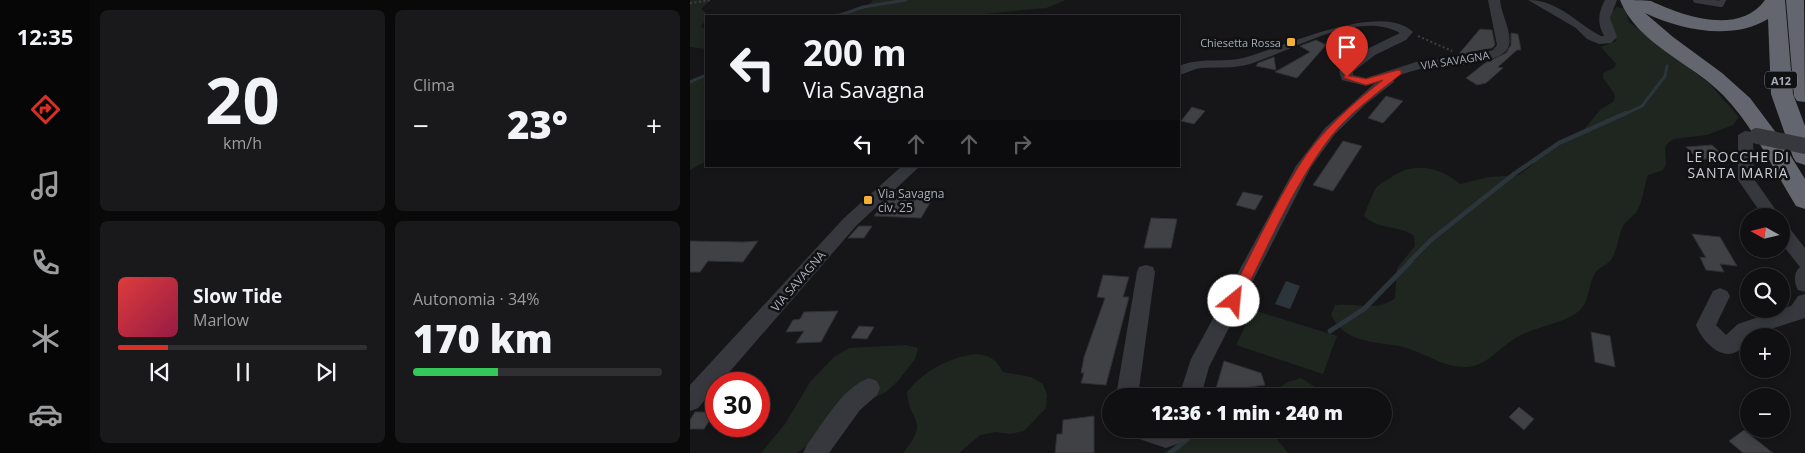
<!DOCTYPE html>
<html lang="it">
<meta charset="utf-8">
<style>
body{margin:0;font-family:"Open Sans",sans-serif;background:#19191b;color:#f1f3f6;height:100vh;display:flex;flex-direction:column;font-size:19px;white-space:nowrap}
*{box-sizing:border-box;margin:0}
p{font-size:16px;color:#9c9d9f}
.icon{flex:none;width:28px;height:28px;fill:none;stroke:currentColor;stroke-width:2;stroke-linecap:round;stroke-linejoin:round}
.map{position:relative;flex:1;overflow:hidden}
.sheet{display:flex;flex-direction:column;gap:10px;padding:10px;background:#09090a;width:600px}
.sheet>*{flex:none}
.banner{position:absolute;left:15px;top:15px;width:475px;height:152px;border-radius:0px;box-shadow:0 2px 8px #0003,0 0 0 1px #303032;background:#101012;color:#f1f3f6;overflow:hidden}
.needle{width:32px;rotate:278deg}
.fabs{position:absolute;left:1050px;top:208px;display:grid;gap:10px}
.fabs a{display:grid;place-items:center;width:50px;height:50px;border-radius:50%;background:#101012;box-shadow:0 2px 8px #0003,0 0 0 1px #303032;font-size:25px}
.speed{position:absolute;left:15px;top:372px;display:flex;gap:10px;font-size:25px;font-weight:700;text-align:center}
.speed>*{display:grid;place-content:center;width:65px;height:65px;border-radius:50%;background:#101012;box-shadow:0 2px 8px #0003,0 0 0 1px #303032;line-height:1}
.speed .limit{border:8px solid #d22;background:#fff;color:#111}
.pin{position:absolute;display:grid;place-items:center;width:42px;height:42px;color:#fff;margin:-51px -21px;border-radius:50% 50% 50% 0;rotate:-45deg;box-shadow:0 0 5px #0007}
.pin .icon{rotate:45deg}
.me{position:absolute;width:55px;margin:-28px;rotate:28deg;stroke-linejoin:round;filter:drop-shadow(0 0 4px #0008)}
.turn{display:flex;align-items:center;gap:18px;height:105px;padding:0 15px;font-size:22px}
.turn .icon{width:65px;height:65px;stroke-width:2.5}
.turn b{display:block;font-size:35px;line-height:42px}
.lanes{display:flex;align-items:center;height:48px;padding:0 15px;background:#0003;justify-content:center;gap:25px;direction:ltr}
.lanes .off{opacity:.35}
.big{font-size:38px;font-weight:800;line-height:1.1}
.sheet .widget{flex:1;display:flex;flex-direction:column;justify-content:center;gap:8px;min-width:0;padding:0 18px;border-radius:8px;background:#19191b}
.sheet .dial{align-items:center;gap:0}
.dial b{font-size:65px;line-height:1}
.song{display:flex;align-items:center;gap:15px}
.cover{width:60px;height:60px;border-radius:8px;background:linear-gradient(135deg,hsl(0 70% 55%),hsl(340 70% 35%))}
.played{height:5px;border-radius:2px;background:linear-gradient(90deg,#d93025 20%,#303032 20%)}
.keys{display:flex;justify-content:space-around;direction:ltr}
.heat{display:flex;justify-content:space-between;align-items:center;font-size:28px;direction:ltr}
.charge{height:8px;border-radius:4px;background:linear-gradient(90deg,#34c759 34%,#303032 0)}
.sheet .tiles{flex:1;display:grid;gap:10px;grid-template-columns:repeat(2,1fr)}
.trip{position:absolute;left:412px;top:388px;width:290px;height:50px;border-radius:25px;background:#101012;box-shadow:0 2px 8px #0003,0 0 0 1px #303032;font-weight:800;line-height:50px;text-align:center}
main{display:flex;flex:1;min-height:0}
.dock{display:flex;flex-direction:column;width:90px;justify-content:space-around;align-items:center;background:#060607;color:#9c9d9f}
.dock .icon{width:35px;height:35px}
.dock .on{color:#d93025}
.dock b{font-size:22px;color:#f1f3f6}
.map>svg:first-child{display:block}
.green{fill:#1e261f}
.water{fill:#2c353c}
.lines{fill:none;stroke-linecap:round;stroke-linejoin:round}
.stream-far2{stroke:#2c353c;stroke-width:3}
.stream-far1{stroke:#2c353c;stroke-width:4.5}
.stream{stroke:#2c353c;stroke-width:5}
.building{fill:#404145;stroke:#303034}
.path{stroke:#3d3f44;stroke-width:2;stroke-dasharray:2 2.5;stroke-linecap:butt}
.service{stroke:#37383d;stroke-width:6}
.minor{fill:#37383d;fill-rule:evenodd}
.motorway{fill:#63666e;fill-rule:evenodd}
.minor-bridge{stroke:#37383d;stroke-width:16}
.route{fill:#d93025;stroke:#8d1f18}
.poi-dot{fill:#f2b134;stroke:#111113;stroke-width:2}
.labels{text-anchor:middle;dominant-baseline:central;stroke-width:5;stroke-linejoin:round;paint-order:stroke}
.far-poi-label{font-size:11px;fill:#a8adb8;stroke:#111113;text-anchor:end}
.far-street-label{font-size:11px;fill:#a8adb8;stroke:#111113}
.shield{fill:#111113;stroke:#7b7e86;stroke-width:1}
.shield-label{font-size:11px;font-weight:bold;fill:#a8adb8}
.poi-label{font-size:12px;fill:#a8adb8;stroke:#111113;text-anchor:start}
.street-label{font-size:12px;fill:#a8adb8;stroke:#111113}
.neighbourhood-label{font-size:14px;letter-spacing:1px;fill:#c9ccd4;stroke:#111113}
</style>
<main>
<nav class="dock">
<b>12:35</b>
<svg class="icon on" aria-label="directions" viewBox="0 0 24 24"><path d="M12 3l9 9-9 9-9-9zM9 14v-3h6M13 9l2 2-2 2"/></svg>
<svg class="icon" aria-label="music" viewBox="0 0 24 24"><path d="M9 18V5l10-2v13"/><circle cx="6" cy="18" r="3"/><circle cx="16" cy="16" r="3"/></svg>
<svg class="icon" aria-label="phone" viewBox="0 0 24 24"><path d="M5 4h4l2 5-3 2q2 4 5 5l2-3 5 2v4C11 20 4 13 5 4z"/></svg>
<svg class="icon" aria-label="climate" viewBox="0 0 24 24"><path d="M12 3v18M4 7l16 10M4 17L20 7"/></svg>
<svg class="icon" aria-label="car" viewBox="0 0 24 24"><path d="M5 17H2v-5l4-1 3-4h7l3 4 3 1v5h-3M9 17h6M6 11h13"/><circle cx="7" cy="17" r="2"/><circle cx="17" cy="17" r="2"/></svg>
</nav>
<section class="sheet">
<div class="tiles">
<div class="widget dial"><b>20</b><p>km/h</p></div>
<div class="widget"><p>Clima</p>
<div class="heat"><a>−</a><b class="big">23°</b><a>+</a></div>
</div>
<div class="widget">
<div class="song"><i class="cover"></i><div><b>Slow Tide</b><p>Marlow</p></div></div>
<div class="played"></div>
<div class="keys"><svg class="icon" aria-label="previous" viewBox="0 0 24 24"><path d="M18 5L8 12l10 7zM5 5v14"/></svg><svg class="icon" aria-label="pause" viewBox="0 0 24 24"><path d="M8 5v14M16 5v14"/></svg><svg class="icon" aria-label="next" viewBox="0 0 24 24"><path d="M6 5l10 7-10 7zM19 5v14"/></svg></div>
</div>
<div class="widget"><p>Autonomia · 34%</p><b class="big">170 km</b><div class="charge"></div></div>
</div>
</section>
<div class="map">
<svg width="1115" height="453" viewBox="0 0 1115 453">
<rect width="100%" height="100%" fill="#161618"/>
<!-- green -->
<path class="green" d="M0,0H20L11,9L20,16H16V20L11,26L16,30V49L0,47Z
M183,0H376L356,8L271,16H126C140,14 175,12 183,0Z
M927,7L935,9L939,22L1020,84L1049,117L1043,125L1017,135L984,139L979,142L975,147L976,164L973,170L958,175C954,186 953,201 947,211C943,217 935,221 932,228C928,238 927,251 921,260C916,266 908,267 904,275C898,286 900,299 891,309C880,322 845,327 829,336C812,345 797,366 777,367C752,368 733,351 709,346C682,341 655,343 641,315L645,305C666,302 686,313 705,298L707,268L725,246L724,236C709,225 689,230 674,216C676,210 683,193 686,188C689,184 695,181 699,179C721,161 749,166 770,184L799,177L829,175L841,166L850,156L890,134L911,109L923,102L925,98L924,93L913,78V73L924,68L926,64L911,47L926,41L920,19L921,12Z
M16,74V161L0,170V81Z
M563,310L647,336L633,374L546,345Z
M216,345L228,348L225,359L208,381L196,392L180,400L107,453H71L95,424L120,382L144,357L159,348Z
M286,354C301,356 306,359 313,372L341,377L353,384L357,395L356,408L334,431L320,434L305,432L290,435L269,453H213C241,419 219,423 217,392C233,371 260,357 286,354Z
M611,378L634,393L631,396H576L598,382Z
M508,429H579L598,453H473L497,440Z"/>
<!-- water -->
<path class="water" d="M596,281L610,286L600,309L585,304Z"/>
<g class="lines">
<!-- stream-far2 -->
<path class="stream-far2" d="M148,16L173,7L216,0
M0,82L16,75
M933,115L952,106L975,76L977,66"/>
<!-- stream-far1 -->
<path class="stream-far1" d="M719,262L741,240L824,174L869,143L936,113"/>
<!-- stream -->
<path class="stream" d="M640,331L674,309L721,261
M550,396L560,389
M480,453L510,429"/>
</g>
<!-- building -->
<path class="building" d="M790,29L802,30L805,45L802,48L768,55Z
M821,33L828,34L831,50H827L808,67L813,68L796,83L787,85L776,78L795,63L816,53L821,45Z
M626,40L636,45L607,78L585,72L620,52L610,46Z
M584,57L586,70L566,66L568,63Z
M696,96L713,101L693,123L678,118Z
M502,107L515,111L504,124L491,121Z
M653,141L672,146L643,191L623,185Z
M1022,145L1034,156L1009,160L996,147Z
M209,188L224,190L221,195L244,196L231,218L184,216L193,204Z
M553,192L573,196L565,210L546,205Z
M461,218L487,219L481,248H454Z
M169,226H182L174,238H158Z
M1002,234L1030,237L1047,266L1030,264L1034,272L1016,270L1010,257L1016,258Z
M0,241L53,242L68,241L53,262L18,261L10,272H0Z
M413,275L439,277L433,297H439L416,385L391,383L394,373H391L394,357L415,298L407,297Z
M148,311L131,342L106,343L114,331L96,332L103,320L110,319L114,312Z
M169,326L184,327L177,339L161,338Z
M901,332L920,336L925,367L905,362Z
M534,361L571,373L575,385L525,392Z
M829,407L844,419L834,430L819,417Z
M5,412H25L14,429H0V420Z
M404,416V453H365L367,434H372L373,420Z
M1054,430L1083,453H1053L1039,441Z"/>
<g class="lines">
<!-- path -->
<path class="path" d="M0,3L22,0
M728,36L762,51"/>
<!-- service -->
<path class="service" d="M1006,0L1031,4L1033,0"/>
<!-- minor -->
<path class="minor" d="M798,0H810C811,14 822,31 819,45C815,66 748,67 730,69C721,71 713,74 704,77V82L676,104L645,134L621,167L519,367L511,396H489L501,359L606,166L635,128L685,83L676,86L652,80L649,71L671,52L710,33C668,9 602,51 560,64C544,69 527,67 511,68C503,69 497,73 489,75V66C510,57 532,63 553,58C591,48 691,0 723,32L716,40L685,55L663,72V75L676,78L726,62L787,55L803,50L807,45Z
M838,0C869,0 887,24 911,36H914C907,23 908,13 915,0H927L920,18L927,37L921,43L909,44L897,39L886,28Z
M1055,131L1072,133L1074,136L1072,139L1063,140L1064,179L1090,216H1073L1048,180V135Z
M212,166H230L166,226L29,384H26V387L8,408L0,411V385L154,218Z
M1091,223L1097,225L1115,248V292L1108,290C1104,283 1103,273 1110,267L1091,243Z
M456,265L463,267L465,272L448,396H426L447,272L449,267Z
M1030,288L1037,291L1040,296L1026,325L1036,335L1048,324L1101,306L1108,296L1115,294V318L1059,336V340C1056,343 1052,349 1048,351C1030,362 1011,339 1006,325L1023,291Z
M179,378L187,381L190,388L187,395L170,410L139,453H113L117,445C134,422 152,388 179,378Z
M439,429H503L498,440L476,448L443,437Z"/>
<!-- motorway -->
<path class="motorway" d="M930,0C939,0 954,0 961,1C993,16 1049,36 1075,0H1095L1103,94L1115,126V165L1106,162L1103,157L1081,94L1078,19C1042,41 991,30 955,13L983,37L1032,73L1060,98L1087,134L1115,179V209L1106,206C1083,169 1064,127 1033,95C1002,63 947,44 930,0Z
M1096,0H1114L1115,102L1107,101L1104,96Z"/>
<!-- minor-bridge -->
<path class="minor-bridge" d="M1067,136L1115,146"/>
</g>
<!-- route -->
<path class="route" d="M708,70L711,71V74C687,93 661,112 642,135C602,186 578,248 548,305H539L537,301C561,256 582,209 609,166C630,132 662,104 693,80L676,85L654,78V75L676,79Z"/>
<!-- markers -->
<g class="poi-dot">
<rect x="596" y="37" width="10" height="10" rx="2.5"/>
<rect x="173" y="195" width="10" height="10" rx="2.5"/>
</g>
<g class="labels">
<!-- far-poi labels -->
<g class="far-poi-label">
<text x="591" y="42">Chiesetta Rossa</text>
</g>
<!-- far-street labels -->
<g class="far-street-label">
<text transform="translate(765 60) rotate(-9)">VIA SAVAGNA</text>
</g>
<!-- shield labels -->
<rect class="shield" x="1075" y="71.5" width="32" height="17" rx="4"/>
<g class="shield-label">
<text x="1091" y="80">A12</text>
</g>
<!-- poi labels -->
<g class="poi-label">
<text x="188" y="193">Via Savagna<tspan x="188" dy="14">civ. 25</tspan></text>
</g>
<!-- street labels -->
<g class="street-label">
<text transform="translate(108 281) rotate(-49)">VIA SAVAGNA</text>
</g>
<!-- neighbourhood labels -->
<g class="neighbourhood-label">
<text x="1048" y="156">LE ROCCHE DI<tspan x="1048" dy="16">SANTA MARIA</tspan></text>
</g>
</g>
</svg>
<div class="fabs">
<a><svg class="needle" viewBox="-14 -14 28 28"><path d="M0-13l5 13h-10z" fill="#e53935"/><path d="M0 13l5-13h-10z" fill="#9c9d9f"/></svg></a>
<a><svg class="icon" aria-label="search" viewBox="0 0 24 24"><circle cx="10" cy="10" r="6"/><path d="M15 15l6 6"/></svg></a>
<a>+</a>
<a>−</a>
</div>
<div class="speed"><div class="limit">30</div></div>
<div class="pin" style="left:657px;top:77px;background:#d93025"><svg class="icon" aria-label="arrive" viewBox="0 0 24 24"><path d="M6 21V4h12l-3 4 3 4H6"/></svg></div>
<svg class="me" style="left:544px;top:301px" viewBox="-20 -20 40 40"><circle r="19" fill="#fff"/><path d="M0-13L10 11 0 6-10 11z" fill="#d93025"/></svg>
<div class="trip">12:36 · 1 min · 240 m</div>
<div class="banner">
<div class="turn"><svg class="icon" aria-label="left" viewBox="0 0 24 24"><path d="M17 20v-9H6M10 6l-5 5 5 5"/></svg><div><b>200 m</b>Via Savagna</div></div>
<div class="lanes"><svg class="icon" aria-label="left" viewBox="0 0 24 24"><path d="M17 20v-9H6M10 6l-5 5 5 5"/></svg><svg class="icon off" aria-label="ahead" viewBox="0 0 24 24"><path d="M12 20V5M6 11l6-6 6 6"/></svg><svg class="icon off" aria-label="ahead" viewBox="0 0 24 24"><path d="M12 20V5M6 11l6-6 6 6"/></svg><svg class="icon off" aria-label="right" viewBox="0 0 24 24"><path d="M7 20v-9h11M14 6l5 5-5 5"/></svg></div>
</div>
</div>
</main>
